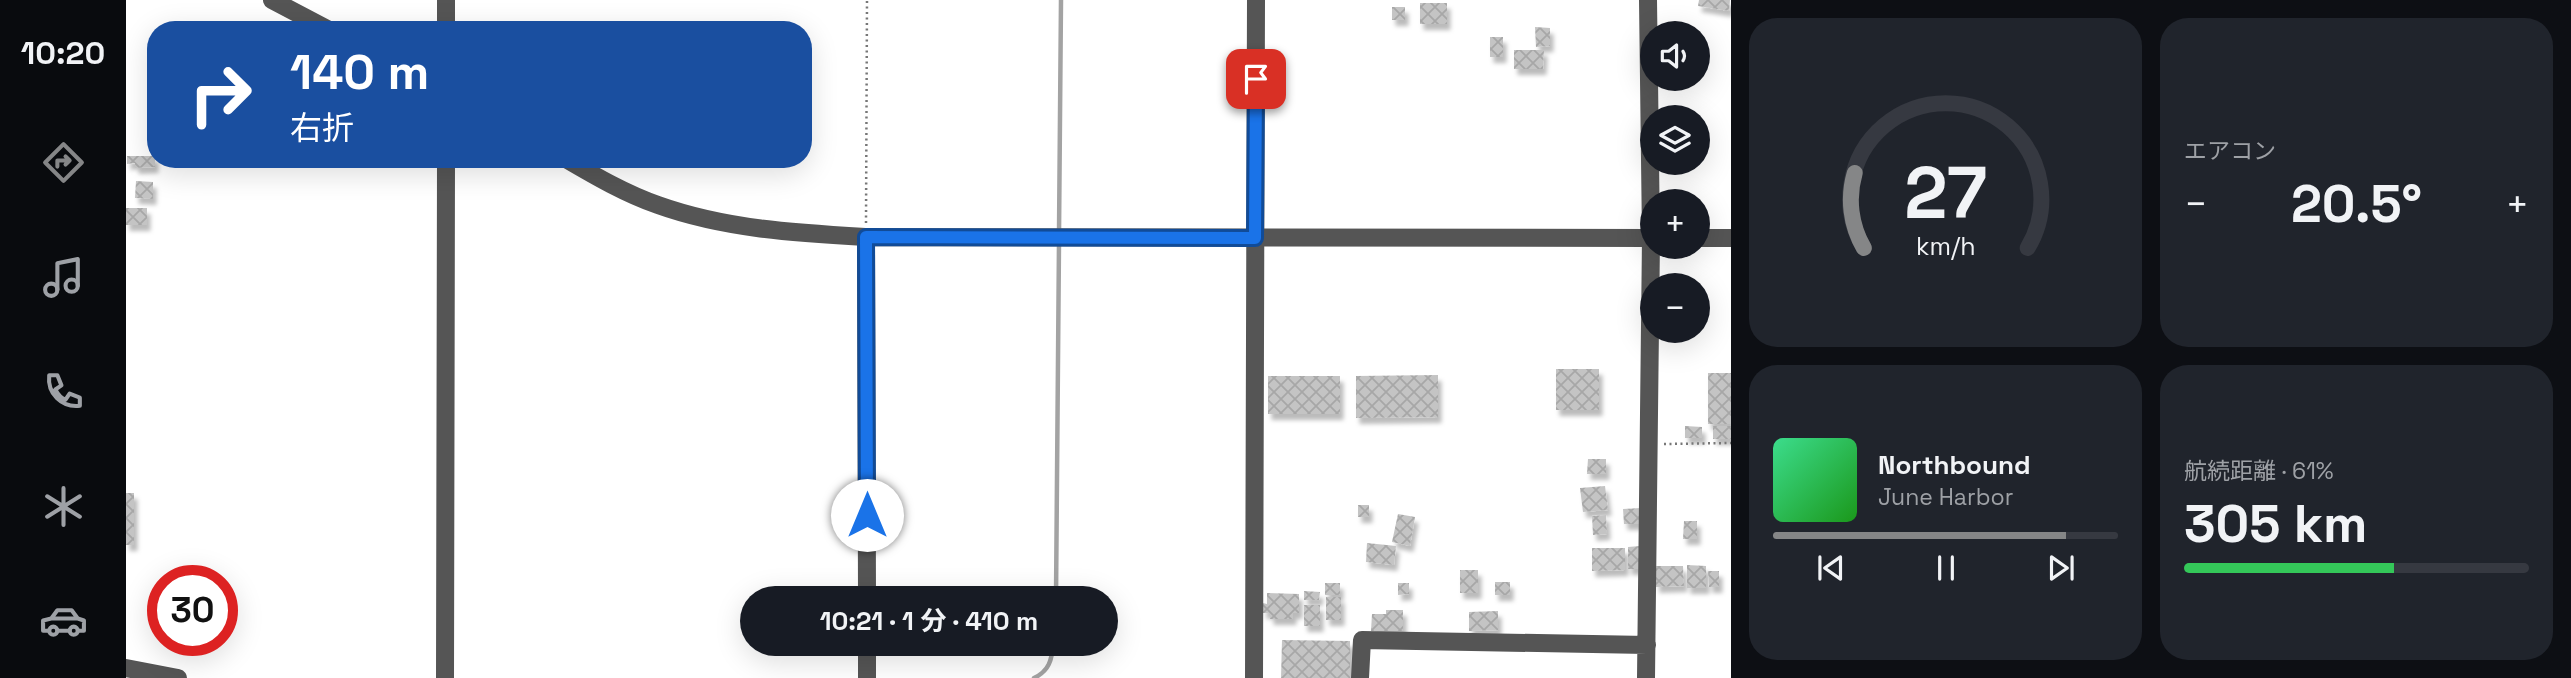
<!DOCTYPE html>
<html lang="ja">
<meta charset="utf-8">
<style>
body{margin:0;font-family:"Space Grotesk","Noto Sans JP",sans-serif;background:#20242c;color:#f1f3f6;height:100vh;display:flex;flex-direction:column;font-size:26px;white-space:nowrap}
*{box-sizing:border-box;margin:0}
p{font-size:23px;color:#9ea1a6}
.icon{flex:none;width:38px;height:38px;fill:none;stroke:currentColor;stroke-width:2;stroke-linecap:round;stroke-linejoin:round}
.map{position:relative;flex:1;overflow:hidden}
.details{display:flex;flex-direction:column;gap:18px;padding:18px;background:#0d0f14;width:840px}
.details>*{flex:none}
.top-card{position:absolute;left:21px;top:21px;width:665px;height:147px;border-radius:28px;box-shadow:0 7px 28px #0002;background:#1a4fa0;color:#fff;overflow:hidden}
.buttons{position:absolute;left:1514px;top:21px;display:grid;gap:14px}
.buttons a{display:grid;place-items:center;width:70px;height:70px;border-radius:50%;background:#171b24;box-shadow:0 7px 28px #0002;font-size:35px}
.speed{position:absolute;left:21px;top:565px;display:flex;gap:14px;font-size:35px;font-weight:700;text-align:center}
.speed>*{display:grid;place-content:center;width:91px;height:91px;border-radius:50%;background:#171b24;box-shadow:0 7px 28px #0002;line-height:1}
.speed .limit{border:10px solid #d22;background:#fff;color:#111}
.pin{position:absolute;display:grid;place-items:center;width:60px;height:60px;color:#fff;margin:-30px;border-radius:14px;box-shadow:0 4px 10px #0006}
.me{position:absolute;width:77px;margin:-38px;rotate:0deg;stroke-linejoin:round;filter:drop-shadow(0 0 5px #0008)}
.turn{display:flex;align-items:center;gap:24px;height:147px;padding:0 28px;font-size:32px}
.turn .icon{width:91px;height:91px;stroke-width:2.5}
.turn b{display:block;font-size:49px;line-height:60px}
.big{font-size:52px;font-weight:700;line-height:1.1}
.details .widget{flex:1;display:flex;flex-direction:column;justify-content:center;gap:10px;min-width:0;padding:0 24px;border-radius:28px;background:#20242c}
.details .dial{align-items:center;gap:0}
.dial svg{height:182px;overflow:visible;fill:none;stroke:#363941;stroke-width:7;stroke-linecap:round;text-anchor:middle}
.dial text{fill:#f1f3f6;stroke:none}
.song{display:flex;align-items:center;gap:21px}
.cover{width:84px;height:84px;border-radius:10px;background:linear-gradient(135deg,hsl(150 70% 55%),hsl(120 70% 35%))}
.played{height:7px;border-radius:4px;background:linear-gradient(90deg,#858687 85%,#363941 85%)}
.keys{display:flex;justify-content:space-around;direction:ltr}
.heat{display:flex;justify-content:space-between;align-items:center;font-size:38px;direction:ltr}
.charge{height:10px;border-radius:5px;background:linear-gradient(90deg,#34c759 61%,#363941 0)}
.details .tiles{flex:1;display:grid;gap:18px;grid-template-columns:repeat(2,1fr)}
.trip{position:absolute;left:614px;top:586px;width:378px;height:70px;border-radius:35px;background:#171b24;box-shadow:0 7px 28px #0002;font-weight:700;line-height:70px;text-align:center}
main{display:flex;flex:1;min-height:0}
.tab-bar{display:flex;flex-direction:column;width:126px;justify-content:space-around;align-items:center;background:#090b0e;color:#9ea1a6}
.tab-bar .icon{width:49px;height:49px}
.tab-bar .current{color:#858687}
.tab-bar b{font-size:32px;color:#f1f3f6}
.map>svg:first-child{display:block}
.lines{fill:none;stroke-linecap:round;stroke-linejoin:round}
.stream{stroke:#a3a3a3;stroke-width:4.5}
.building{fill:url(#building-cross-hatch);filter:url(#shadow)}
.path{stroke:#777;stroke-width:2.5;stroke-dasharray:2 3.5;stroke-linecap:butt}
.minor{stroke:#555;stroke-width:18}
.route-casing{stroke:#114b97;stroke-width:18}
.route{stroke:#1a73e8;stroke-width:12}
</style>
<main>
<nav class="tab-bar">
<b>10:20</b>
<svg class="icon current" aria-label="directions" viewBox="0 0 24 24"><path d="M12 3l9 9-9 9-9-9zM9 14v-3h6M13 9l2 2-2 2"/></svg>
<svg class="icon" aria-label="music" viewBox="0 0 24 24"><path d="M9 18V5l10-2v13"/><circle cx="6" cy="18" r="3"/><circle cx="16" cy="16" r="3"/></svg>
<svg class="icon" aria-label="phone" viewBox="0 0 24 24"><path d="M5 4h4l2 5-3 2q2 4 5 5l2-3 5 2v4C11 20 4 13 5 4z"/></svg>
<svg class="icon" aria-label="climate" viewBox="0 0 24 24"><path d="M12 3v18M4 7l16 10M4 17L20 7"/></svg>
<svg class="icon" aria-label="car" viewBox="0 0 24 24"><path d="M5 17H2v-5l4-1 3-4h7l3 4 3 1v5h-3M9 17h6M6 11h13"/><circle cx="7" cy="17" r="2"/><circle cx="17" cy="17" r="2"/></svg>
</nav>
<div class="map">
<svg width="1605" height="678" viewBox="0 0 1605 678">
<defs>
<pattern id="building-cross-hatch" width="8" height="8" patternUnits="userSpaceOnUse" patternTransform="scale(1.75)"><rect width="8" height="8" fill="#c4c4c4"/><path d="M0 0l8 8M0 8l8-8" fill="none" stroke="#a7a7a7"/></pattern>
<filter id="shadow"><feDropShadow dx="3.5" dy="6" stdDeviation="2" flood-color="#0004"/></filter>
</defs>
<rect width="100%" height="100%" fill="#fff"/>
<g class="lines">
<!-- stream -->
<path class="stream" d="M933,234L935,0
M930,598L933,242
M908,678C923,671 926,660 927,644"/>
</g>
<!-- building -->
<path class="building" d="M1573,0H1604L1603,11L1572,6Z
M1294,3H1321V24H1294Z
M1266,7H1279V20H1266Z
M1409,27L1424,28V46L1410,47Z
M1364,37H1377V57H1364Z
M1388,50H1418L1417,69H1388Z
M1,156H29V167L9,168V163L1,164Z
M10,181L27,182V199L9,198Z
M0,208H21V225H0Z
M1430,369H1473V410H1430Z
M1582,373H1605V424H1582Z
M1312,375V417L1230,418V376Z
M1142,376H1214V414H1142Z
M1559,426L1576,427V438H1559Z
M1587,426H1605V439H1587Z
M1462,459H1480V474H1461Z
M1479,486L1482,510L1457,512L1454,488Z
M0,493H8V545H0Z
M1232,505H1243V517H1232Z
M1515,508V524H1498L1497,509Z
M1272,514L1289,517L1284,546L1266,542Z
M1480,515L1481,534L1467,535L1466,516Z
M1558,521H1571V539H1557Z
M1241,543L1270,546L1268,565L1240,562Z
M1514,546L1515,569H1502V547Z
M1466,548H1499V570L1466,571Z
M1561,565L1580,566V588H1561Z
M1529,566H1557L1558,586L1530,587Z
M1334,570H1352V593H1334Z
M1582,571H1593V587H1583Z
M1369,582H1384V595H1369Z
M1199,583H1214V595H1199Z
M1272,583H1283V594L1272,595Z
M1178,591L1194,592L1193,600H1178Z
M1141,593L1173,594V613H1167V619H1144V613H1137V603L1141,604Z
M1200,597H1215V620H1200Z
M1178,605H1194V626H1178Z
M1260,610H1277V631H1245L1246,614H1260Z
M1372,611V630L1343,631V612Z
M1156,640L1224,641V678H1155Z"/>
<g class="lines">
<!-- path -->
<path class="path" d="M740,223L741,0
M1538,444L1605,443"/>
<!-- minor -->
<path class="minor" d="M146,0L203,30
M320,30V0
M440,159C469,176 500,194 532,205C599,229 670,233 740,237L1526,238
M740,237L741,598
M1572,238H1605
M741,644V678
M0,668L52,678
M319,678L320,159
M1128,678L1130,0
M1234,678L1236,640L1521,645
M1520,678L1525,238L1522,0"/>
</g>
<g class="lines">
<!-- route casing -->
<g class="route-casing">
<path id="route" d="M741,515L740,237L1129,238L1130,79"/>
</g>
<!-- route -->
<use href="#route" class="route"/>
</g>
</svg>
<div class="buttons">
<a><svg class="icon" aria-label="sound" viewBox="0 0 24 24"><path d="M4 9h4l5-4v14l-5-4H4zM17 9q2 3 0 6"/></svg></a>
<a><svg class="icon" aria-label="layers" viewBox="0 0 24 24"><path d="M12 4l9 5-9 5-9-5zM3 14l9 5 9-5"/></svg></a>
<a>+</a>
<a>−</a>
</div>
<div class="speed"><div class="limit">30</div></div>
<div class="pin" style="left:1130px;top:79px;background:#d93025"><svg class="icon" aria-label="arrive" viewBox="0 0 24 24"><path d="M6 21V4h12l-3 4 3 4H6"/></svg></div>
<svg class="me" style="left:741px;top:515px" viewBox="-20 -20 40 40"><circle r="19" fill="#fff"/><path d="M0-13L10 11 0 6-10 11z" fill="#1a73e8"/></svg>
<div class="trip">10:21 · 1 分 · 410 m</div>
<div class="top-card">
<div class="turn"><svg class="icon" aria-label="right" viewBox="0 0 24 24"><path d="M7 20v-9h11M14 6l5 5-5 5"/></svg><div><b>140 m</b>右折</div></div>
</div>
</div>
<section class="details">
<div class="tiles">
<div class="widget dial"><svg viewBox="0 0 100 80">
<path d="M14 69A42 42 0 1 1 86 69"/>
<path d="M14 69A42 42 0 0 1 10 36" stroke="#858687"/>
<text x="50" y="56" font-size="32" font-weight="700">27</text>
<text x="50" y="72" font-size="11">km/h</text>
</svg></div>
<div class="widget"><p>エアコン</p>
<div class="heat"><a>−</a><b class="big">20.5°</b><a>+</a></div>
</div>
<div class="widget">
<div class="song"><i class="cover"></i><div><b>Northbound</b><p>June Harbor</p></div></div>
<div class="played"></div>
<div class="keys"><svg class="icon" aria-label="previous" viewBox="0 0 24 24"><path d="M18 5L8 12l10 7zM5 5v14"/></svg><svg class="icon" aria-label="pause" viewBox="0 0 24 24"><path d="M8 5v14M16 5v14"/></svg><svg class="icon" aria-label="next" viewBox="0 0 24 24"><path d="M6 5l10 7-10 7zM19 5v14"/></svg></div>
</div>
<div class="widget"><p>航続距離 · 61%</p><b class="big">305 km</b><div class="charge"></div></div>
</div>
</section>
</main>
